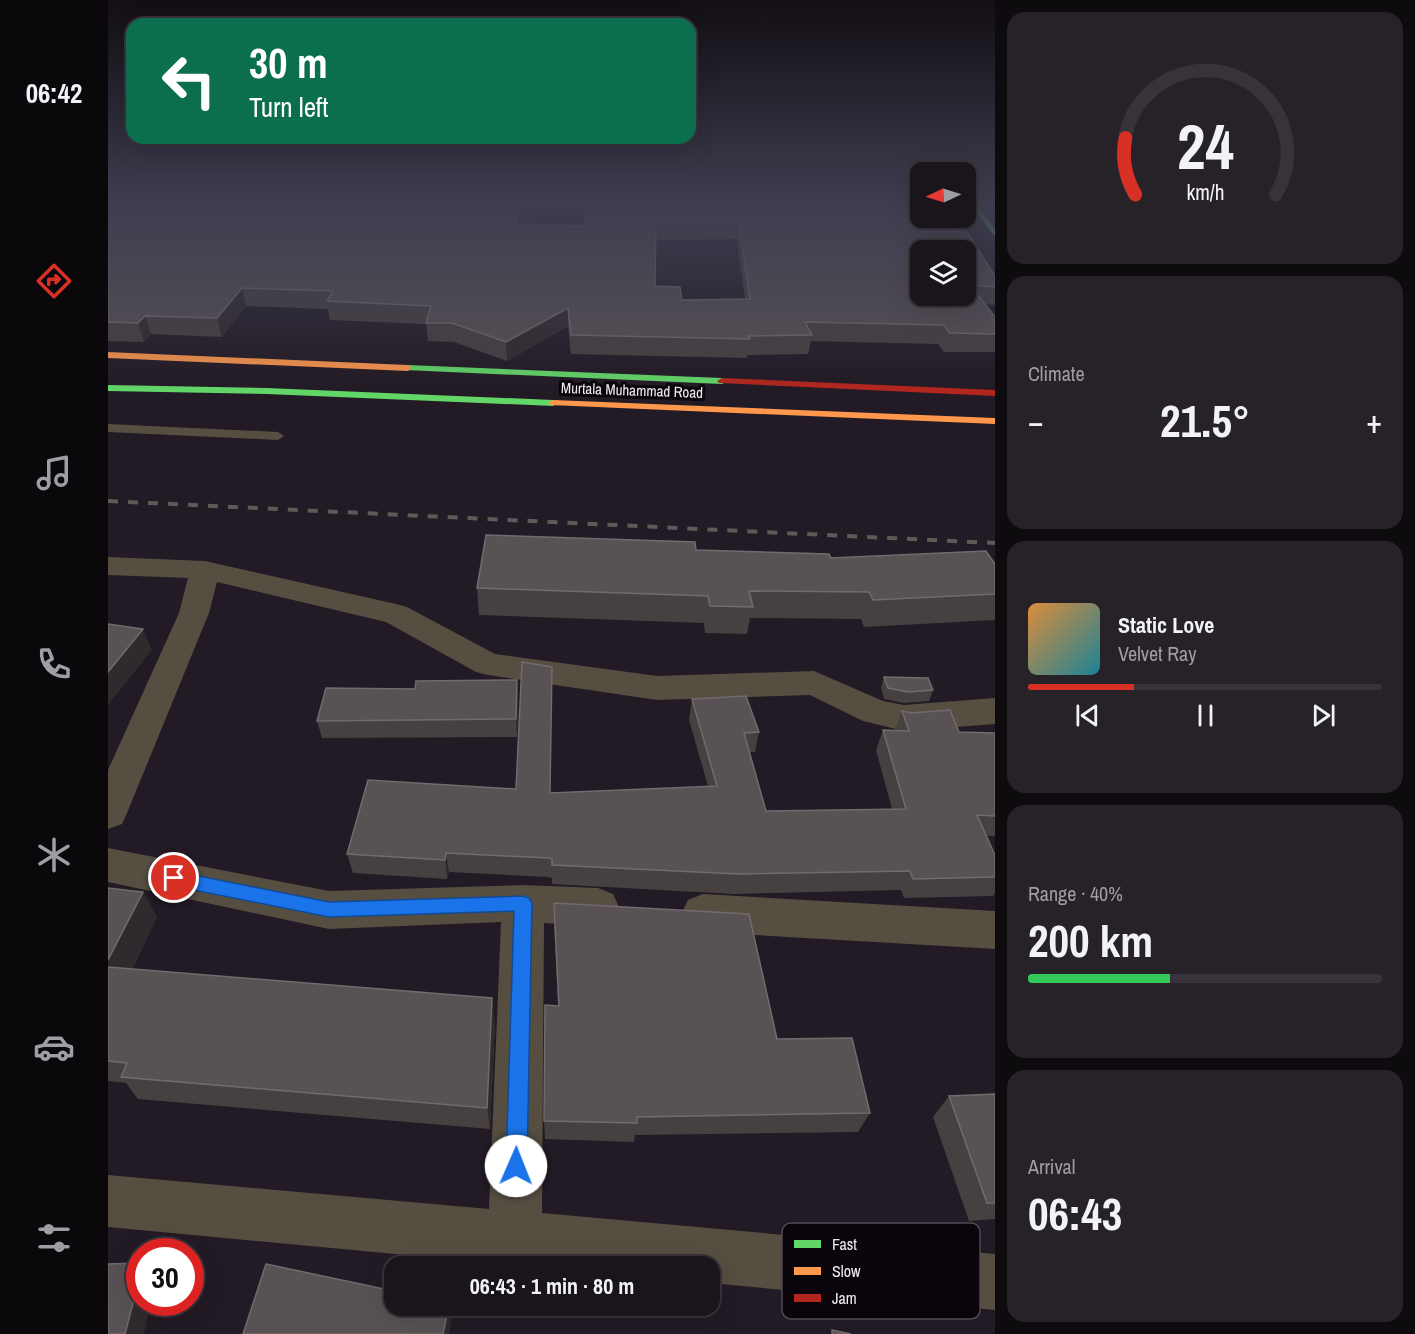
<!DOCTYPE html>
<meta charset="utf-8">
<style>
body{margin:0;font-family:"Archivo Narrow",sans-serif;background:#272128;color:#f1f3f6;height:100vh;display:flex;flex-direction:column;font-size:22px;white-space:nowrap}
*{box-sizing:border-box;margin:0}
p{font-size:20px;color:#9f9ea3}
.icon{flex:none;width:33px;height:33px;fill:none;stroke:currentColor;stroke-width:2;stroke-linecap:round;stroke-linejoin:round}
.map{position:relative;flex:1;overflow:hidden}
.details{display:flex;flex-direction:column;gap:12px;padding:12px;background:#0e0b0f;width:420px}
.details>*{flex:none}
.hud{position:absolute;left:18px;top:18px;width:570px;height:126px;border-radius:18px;box-shadow:0 6px 24px #0002,0 0 0 2px #38333a;background:#0b6e4f;color:#fff;overflow:hidden}
.needle{width:39px;rotate:266deg}
.controls{position:absolute;left:802px;top:162px;display:grid;gap:12px}
.controls a{display:grid;place-items:center;width:66px;height:66px;border-radius:12px;background:#1a141b;box-shadow:0 6px 24px #0002,0 0 0 2px #38333a;font-size:30px}
.speed{position:absolute;left:18px;top:1238px;display:flex;gap:12px;font-size:30px;font-weight:700;text-align:center}
.speed>*{display:grid;place-content:center;width:78px;height:78px;border-radius:50%;background:#1a141b;box-shadow:0 6px 24px #0002,0 0 0 2px #38333a;line-height:1}
.speed .limit{border:9px solid #d22;background:#fff;color:#111}
.pin{position:absolute;display:grid;place-items:center;width:51px;height:51px;color:#fff;margin:-26px;border:3px solid #fff;border-radius:50%;box-shadow:0 2px 6px #0007}
.me{position:absolute;width:66px;margin:-33px;rotate:1deg;stroke-linejoin:round;filter:drop-shadow(0 0 4px #0008)}
.turn{display:flex;align-items:center;gap:21px;height:126px;padding:0 24px;font-size:27px}
.turn .icon{width:78px;height:78px;stroke-width:2.5}
.turn b{display:block;font-size:42px;line-height:51px}
.big{font-size:45px;font-weight:800;line-height:1.1}
.details .tile{flex:1;display:flex;flex-direction:column;justify-content:center;gap:9px;min-width:0;padding:0 21px;border-radius:18px;background:#272128}
.details .dial{align-items:center;gap:0}
.dial svg{height:156px;overflow:visible;fill:none;stroke:#38333a;stroke-width:7;stroke-linecap:round;text-anchor:middle}
.dial text{fill:#f1f3f6;stroke:none}
.song{display:flex;align-items:center;gap:18px}
.cover{width:72px;height:72px;border-radius:9px;background:linear-gradient(135deg,hsl(30 70% 55%),hsl(190 70% 35%))}
.played{height:6px;border-radius:3px;background:linear-gradient(90deg,#d93025 30%,#38333a 30%)}
.keys{display:flex;justify-content:space-around;direction:ltr}
.heat{display:flex;justify-content:space-between;align-items:center;font-size:33px;direction:ltr}
.charge{height:9px;border-radius:4px;background:linear-gradient(90deg,#34c759 40%,#38333a 0)}
.trip{position:absolute;left:276px;top:1256px;width:336px;height:60px;border-radius:18px;background:#1a141b;box-shadow:0 6px 24px #0002,0 0 0 2px #38333a;font-weight:800;line-height:60px;text-align:center}
main{display:flex;flex:1;min-height:0}
.menu{display:flex;flex-direction:column;width:108px;justify-content:space-around;align-items:center;background:#0a080b;color:#9f9ea3}
.menu .icon{width:42px;height:42px}
.menu .on{color:#d93025}
.menu b{font-size:27px;color:#f1f3f6}
.map>svg:first-child{display:block}
.lines{fill:none;stroke-linecap:round;stroke-linejoin:round}
.lane{fill:#564e41;fill-rule:evenodd}
.street{fill:#564e41;fill-rule:evenodd}
.fast{fill:#63d668;fill-rule:evenodd}
.slow{fill:#ff974d;fill-rule:evenodd}
.jam{fill:#b3261e;fill-rule:evenodd}
.rail{stroke:#5f5957;stroke-width:4;stroke-dasharray:10 10;stroke-linecap:butt}
.wall{fill:#474041;fill-rule:evenodd}
.shaded-wall{fill:#30292d}
.building{fill:#595254;stroke:#726a6e;stroke-width:1.5;fill-rule:evenodd}
.route{fill:#1a73e8;stroke:#114b97;stroke-width:1.5}
.labels{text-anchor:middle;dominant-baseline:central;stroke-width:6;stroke-linejoin:round;paint-order:stroke}
.far-street-label{font-size:15px;fill:#f3e9f6;stroke:#09050b}
.key{fill:#09050b;stroke:#4f4952;stroke-width:1.5}
.key-label{font-size:16px;fill:#f3e9f6}
</style>
<main>
<nav class="menu">
<b>06:42</b>
<svg class="icon on" aria-label="directions" viewBox="0 0 24 24"><path d="M12 3l9 9-9 9-9-9zM9 14v-3h6M13 9l2 2-2 2"/></svg>
<svg class="icon" aria-label="music" viewBox="0 0 24 24"><path d="M9 18V5l10-2v13"/><circle cx="6" cy="18" r="3"/><circle cx="16" cy="16" r="3"/></svg>
<svg class="icon" aria-label="phone" viewBox="0 0 24 24"><path d="M5 4h4l2 5-3 2q2 4 5 5l2-3 5 2v4C11 20 4 13 5 4z"/></svg>
<svg class="icon" aria-label="climate" viewBox="0 0 24 24"><path d="M12 3v18M4 7l16 10M4 17L20 7"/></svg>
<svg class="icon" aria-label="car" viewBox="0 0 24 24"><path d="M5 17H2v-5l4-1 3-4h7l3 4 3 1v5h-3M9 17h6M6 11h13"/><circle cx="7" cy="17" r="2"/><circle cx="17" cy="17" r="2"/></svg>
<svg class="icon" aria-label="filters" viewBox="0 0 24 24"><path d="M4 7h16M4 17h16"/><circle cx="9" cy="7" r="2"/><circle cx="15" cy="17" r="2"/></svg>
</nav>
<div class="map">
<svg width="887" height="1334" viewBox="0 0 887 1334">
<rect width="100%" height="100%" fill="#221a24"/>
<g class="lines">
<!-- lane -->
<path class="lane" d="M0,424L170,432L176,436L170,440L0,432Z"/>
<!-- street -->
<path class="street" d="M0,557L97,561L288,604L299,607L387,654L549,676L706,671L775,701L796,705L887,698V724L796,731L755,721L702,695L549,700L380,675L368,672L278,622L109,582L101,613L19,813L14,824L0,829V770L71,613L80,578L0,575Z
M0,848L221,891L415,885L490,888L505,894L511,907L505,920L490,926L436,923L434,1213L887,1254V1310L602,1283V1266H414L0,1227V1175L381,1209L393,922L221,929L0,882Z
M595,894L887,911V949L595,932L580,926L574,913L580,900Z"/>
<!-- fast -->
<path class="fast" d="M862,205H869L887,229V236Z
M300,365L614,378L619,381L614,384L297,370V366Z
M0,385L159,388L445,400L450,403L445,406L159,394L0,391Z"/>
<!-- slow -->
<path class="slow" d="M0,352L300,365L304,368L300,371L0,358Z
M445,400L887,418V424L442,405L440,403Z"/>
<!-- jam -->
<path class="jam" d="M614,378L887,390V396L611,383L609,381Z"/>
<!-- rail -->
<path class="rail" d="M0,501L887,543"/>
</g>
<!-- wall -->
<path class="wall" d="M0,205H414L410,224L476,226L813,205L887,276V305L877,304L887,317V352H836L830,344L703,341L700,354L639,355V358L463,354L460,326L399,361L346,342L320,341L318,324L222,320L220,309L138,306L114,337L43,334L36,342L0,341ZM629,239L637,299L574,300L547,286L548,240Z
M588,550L723,558L887,564V620L756,627L753,619L642,618L639,634L597,633L596,623L371,615L369,588Z
M776,677L825,690L821,701L796,703L776,699L773,688Z
M410,698L409,737L214,738L209,721Z
M584,699L651,732L647,752H642L658,811L784,809L768,750L775,730H787L794,711L851,732L887,733V836H878L887,855V893L885,896L796,898L793,890L625,894L444,884V878L440,877L341,872L339,879L245,873L239,854L600,786L581,720Z
M0,888L35,892L49,917L24,969L387,1022L382,1129L30,1099L18,1083L0,1081Z
M446,903L669,1039L762,1113L750,1132L527,1135L526,1142L437,1139L436,1121L450,1006L446,926Z
M887,1094V1219L861,1221L825,1117L841,1096Z"/>
<!-- shaded-wall -->
<path class="shaded-wall" d="M410,205H414L407,240V224Z
M134,288L138,306L114,337L109,318Z
M460,308V326L399,361L398,342Z
M37,316L43,334L36,342L30,323Z
M35,629L44,650L0,705V672Z
M409,680L410,698L409,737L408,719Z
M338,853L341,872L339,879L337,860Z
M35,892L49,917L13,991L0,972V960Z
M384,998L387,1022L382,1129L379,1108Z
M32,1277V1302H43L36,1334H17Z
M341,1305H342L345,1314L341,1334H335Z"/>
<!-- building -->
<path class="building" d="M0,205H410L407,224L476,226L480,205H813V218H850L887,276V287L862,285L887,317V334L841,333L836,325L697,322L704,335L640,336L642,339L463,335L460,308L398,342L344,323H318L323,306L219,301L225,291L134,288L109,318L37,316L30,323L0,322ZM548,223H631L642,299L574,300L572,287L547,286ZM813,250H858V296H813Z
M378,535L587,542L588,550L721,554L723,558L878,551L887,564V594L765,600L761,592L641,591L645,607L602,606L600,596L369,588Z
M0,624L35,629L0,672Z
M414,662L444,667L442,793L609,786L584,699L638,696L651,732L636,733L658,811L798,809L775,730L801,731L794,711L804,713L842,710L851,732L887,733V816L869,815L887,855V877L805,879L802,871L630,874L444,865V859L440,858L338,853L337,860L239,854L260,780L408,789Z
M776,677L820,678L825,690L800,692L780,688Z
M409,680L408,719L209,721L218,688L307,689L308,681Z
M0,888L35,892L0,960Z
M446,903L641,914L669,1039L744,1038L762,1113L529,1117V1123L436,1121L437,1005L451,1006Z
M0,967L384,998L379,1108L13,1077L19,1063L0,1061Z
M887,1094V1203H879L841,1096Z
M32,1263V1277L17,1334H0V1264Z
M158,1264L286,1291V1305H341L335,1334H135Z
M724,1330L743,1334H724Z"/>
<!-- sky -->
<linearGradient id="sky" x2="0" y2="1"><stop stop-color="#130e14"/><stop offset="0.52" stop-color="#3e3e50"/><stop offset="1" stop-color="#3e3e50" stop-opacity="0"/></linearGradient>
<rect width="887" height="392" fill="url(#sky)"/>
<!-- route -->
<path class="route" d="M66,871L221,902L415,896L421,898L424,903L419,1166L416,1173L408,1176L401,1173L398,1166L406,911L221,917L66,886L60,884L58,878L60,873Z"/>
<g class="labels">
<!-- far-street labels -->
<g class="far-street-label">
<text transform="translate(524 390) rotate(2)">Murtala Muhammad Road</text>
</g>
</g>
<!-- legend -->
<rect x="674" y="1223" width="198" height="96" rx="9" class="key"/>
<rect x="686" y="1240" width="27" height="8" fill="#63d668"/>
<rect x="686" y="1267" width="27" height="8" fill="#ff974d"/>
<rect x="686" y="1294" width="27" height="8" fill="#b3261e"/>
<g class="key-label">
<text x="724" y="1250">Fast</text>
<text x="724" y="1277">Slow</text>
<text x="724" y="1304">Jam</text>
</g>
</svg>
<div class="controls">
<a><svg class="needle" viewBox="-14 -14 28 28"><path d="M0-13l5 13h-10z" fill="#e53935"/><path d="M0 13l5-13h-10z" fill="#9f9ea3"/></svg></a>
<a><svg class="icon" aria-label="layers" viewBox="0 0 24 24"><path d="M12 4l9 5-9 5-9-5zM3 14l9 5 9-5"/></svg></a>
</div>
<div class="speed"><div class="limit">30</div></div>
<div class="pin" style="left:66px;top:878px;background:#d93025"><svg class="icon" aria-label="arrive" viewBox="0 0 24 24"><path d="M6 21V4h12l-3 4 3 4H6"/></svg></div>
<svg class="me" style="left:408px;top:1166px" viewBox="-20 -20 40 40"><circle r="19" fill="#fff"/><path d="M0-13L10 11 0 6-10 11z" fill="#1a73e8"/></svg>
<div class="trip">06:43 · 1 min · 80 m</div>
<div class="hud">
<div class="turn"><svg class="icon" aria-label="left" viewBox="0 0 24 24"><path d="M17 20v-9H6M10 6l-5 5 5 5"/></svg><div><b>30 m</b>Turn left</div></div>
</div>
</div>
<section class="details">
<div class="tile dial"><svg viewBox="0 0 100 80">
<path d="M14 69A42 42 0 1 1 86 69"/>
<path d="M14 69A42 42 0 0 1 9 40" stroke="#d93025"/>
<text x="50" y="56" font-size="32" font-weight="700">24</text>
<text x="50" y="72" font-size="11">km/h</text>
</svg></div>
<div class="tile"><p>Climate</p>
<div class="heat"><a>−</a><b class="big">21.5°</b><a>+</a></div>
</div>
<div class="tile">
<div class="song"><i class="cover"></i><div><b>Static Love</b><p>Velvet Ray</p></div></div>
<div class="played"></div>
<div class="keys"><svg class="icon" aria-label="previous" viewBox="0 0 24 24"><path d="M18 5L8 12l10 7zM5 5v14"/></svg><svg class="icon" aria-label="pause" viewBox="0 0 24 24"><path d="M8 5v14M16 5v14"/></svg><svg class="icon" aria-label="next" viewBox="0 0 24 24"><path d="M6 5l10 7-10 7zM19 5v14"/></svg></div>
</div>
<div class="tile"><p>Range · 40%</p><b class="big">200 km</b><div class="charge"></div></div>
<div class="tile"><p>Arrival</p><b class="big">06:43</b></div>
</section>
</main>
